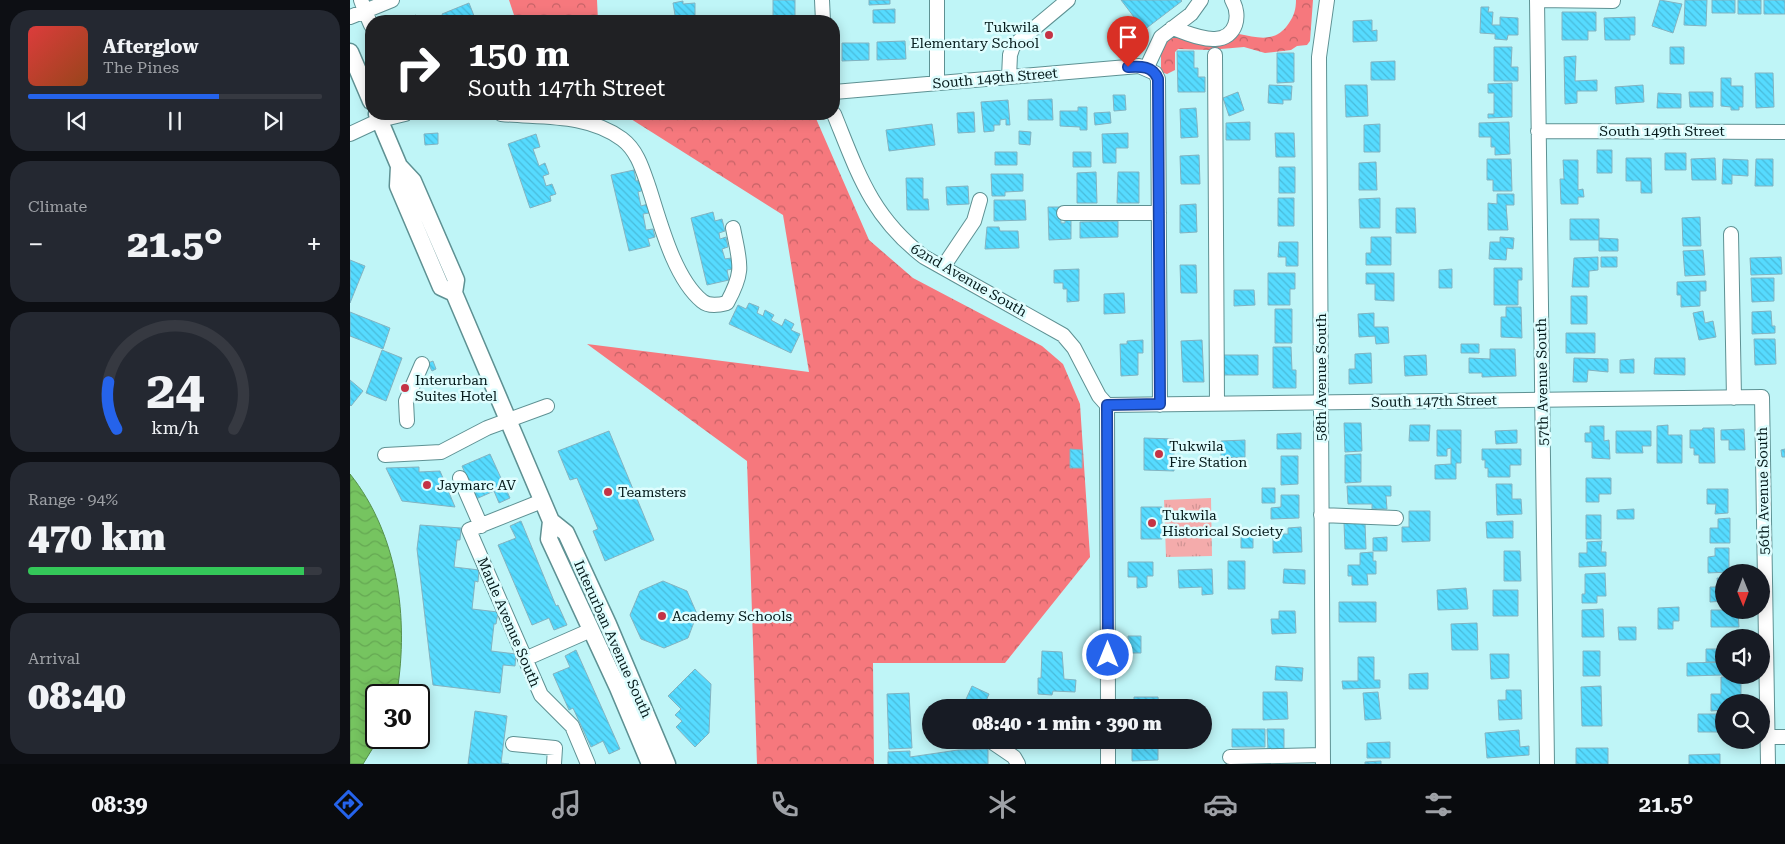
<!DOCTYPE html>
<meta charset="utf-8">
<style>
body{margin:0;font-family:"Roboto Serif",serif;background:#242831;color:#f1f3f6;height:100vh;display:flex;flex-direction:column;font-size:19px;white-space:nowrap}
*{box-sizing:border-box;margin:0}
p{font-size:16px;color:#9ea1a6}
.icon{flex:none;width:28px;height:28px;fill:none;stroke:currentColor;stroke-width:2;stroke-linecap:round;stroke-linejoin:round}
.map{position:relative;flex:1;overflow:hidden}
.side{display:flex;flex-direction:column;gap:10px;padding:10px;background:#0d0f14;width:350px}
.side>*{flex:none}
.banner{position:absolute;left:15px;top:15px;width:475px;height:105px;border-radius:20px;box-shadow:0 2px 12px #0003;background:#202124;color:#fff;overflow:hidden}
.needle{width:32px;rotate:179deg}
.controls{position:absolute;left:1365px;top:564px;display:grid;gap:10px}
.controls a{display:grid;place-items:center;width:55px;height:55px;border-radius:50%;background:#171b24;box-shadow:0 2px 12px #0003;font-size:25px}
.speed{position:absolute;left:15px;top:684px;display:flex;gap:10px;font-size:25px;font-weight:700;text-align:center}
.speed>*{display:grid;place-content:center;width:65px;height:65px;border-radius:50%;background:#171b24;box-shadow:0 2px 12px #0003;line-height:1}
.speed .limit{border:2px solid #111;border-radius:8px;background:#fff;color:#111}
.pin{position:absolute;display:grid;place-items:center;width:42px;height:42px;color:#fff;margin:-51px -21px;border-radius:50% 50% 50% 0;rotate:-45deg;box-shadow:0 0 5px #0007}
.pin .icon{rotate:45deg}
.me{position:absolute;width:55px;margin:-28px;rotate:0deg;stroke-linejoin:round;filter:drop-shadow(0 0 4px #0008)}
.turn{display:flex;align-items:center;gap:18px;height:105px;padding:0 20px;font-size:22px}
.turn .icon{width:65px;height:65px;stroke-width:2.5}
.turn b{display:block;font-size:35px;line-height:42px}
.big{font-size:38px;font-weight:800;line-height:1.1}
.side .widget{flex:1;display:flex;flex-direction:column;justify-content:center;gap:8px;min-width:0;padding:0 18px;border-radius:20px;background:#242831}
.side .dial{align-items:center;gap:0}
.dial svg{height:130px;overflow:visible;fill:none;stroke:#363941;stroke-width:7;stroke-linecap:round;text-anchor:middle}
.dial text{fill:#f1f3f6;stroke:none}
.song{display:flex;align-items:center;gap:15px}
.cover{width:60px;height:60px;border-radius:8px;background:linear-gradient(135deg,hsl(0 70% 55%),hsl(20 70% 35%))}
.played{height:5px;border-radius:2px;background:linear-gradient(90deg,#2563eb 65%,#363941 65%)}
.keys{display:flex;justify-content:space-around;direction:ltr}
.heat{display:flex;justify-content:space-between;align-items:center;font-size:28px;direction:ltr}
.charge{height:8px;border-radius:4px;background:linear-gradient(90deg,#34c759 94%,#363941 0)}
.trip{position:absolute;left:572px;top:699px;width:290px;height:50px;border-radius:25px;background:#171b24;box-shadow:0 2px 12px #0003;font-weight:800;line-height:50px;text-align:center}
.menu{display:flex;height:80px;justify-content:space-around;align-items:center;background:#090b0e;color:#9ea1a6}
.menu .icon{width:35px;height:35px}
.menu .current{color:#2563eb}
.menu b{font-size:22px;color:#f1f3f6}
main{display:flex;flex:1;min-height:0}
.map>svg:first-child{display:block}
.grass{fill:url(#grass-tufts)}
.forest{fill:url(#forest-crowns)}
.water{fill:url(#water-waves);stroke:#54914b}
.building{fill:url(#building-back-hatch);stroke:#83b3c1}
.lines{fill:none;stroke-linecap:round;stroke-linejoin:round}
.minor-casing{stroke:#5e9193;stroke-width:16}
.major-casing{stroke:#5e9193;stroke-width:19}
.minor{stroke:#fff;stroke-width:14}
.major{stroke:#fff;stroke-width:16}
.route-casing{stroke:#184099;stroke-width:12}
.route{stroke:#2563eb;stroke-width:9}
.poi-dot{fill:#c43345;stroke:#defdfe;stroke-width:2}
.labels{text-anchor:middle;dominant-baseline:central;stroke-width:5;stroke-linejoin:round;paint-order:stroke}
.poi-label{font-size:14px;fill:#051a1b;stroke:#defdfe;text-anchor:start}
.street-label{font-size:14px;fill:#051a1b;stroke:#defdfe}
</style>
<main>
<section class="side">
<div class="widget">
<div class="song"><i class="cover"></i><div><b>Afterglow</b><p>The Pines</p></div></div>
<div class="played"></div>
<div class="keys"><svg class="icon" aria-label="previous" viewBox="0 0 24 24"><path d="M18 5L8 12l10 7zM5 5v14"/></svg><svg class="icon" aria-label="pause" viewBox="0 0 24 24"><path d="M8 5v14M16 5v14"/></svg><svg class="icon" aria-label="next" viewBox="0 0 24 24"><path d="M6 5l10 7-10 7zM19 5v14"/></svg></div>
</div>
<div class="widget"><p>Climate</p>
<div class="heat"><a>−</a><b class="big">21.5°</b><a>+</a></div>
</div>
<div class="widget dial"><svg viewBox="0 0 100 80">
<path d="M14 69A42 42 0 1 1 86 69"/>
<path d="M14 69A42 42 0 0 1 9 40" stroke="#2563eb"/>
<text x="50" y="56" font-size="32" font-weight="700">24</text>
<text x="50" y="72" font-size="11">km/h</text>
</svg></div>
<div class="widget"><p>Range · 94%</p><b class="big">470 km</b><div class="charge"></div></div>
<div class="widget"><p>Arrival</p><b class="big">08:40</b></div>
</section>
<div class="map">
<svg width="1435" height="764" viewBox="0 0 1435 764">
<defs>
<pattern id="grass-tufts" width="24" height="20" patternUnits="userSpaceOnUse" patternTransform="scale(1.25)"><rect width="24" height="20" fill="#f4abab"/><path d="M3 7l-1-3M5 7V3M7 7l1-3M15 17l-1-3M17 17v-4M19 17l1-3" fill="none" stroke="#d09393"/></pattern>
<pattern id="forest-crowns" width="20" height="18" patternUnits="userSpaceOnUse" patternTransform="scale(1.25)"><rect width="20" height="18" fill="#f6787d"/><path d="M2 6a3 3 0 1 1 6 0M12 15a3 3 0 1 1 6 0" fill="none" stroke="#c56266"/></pattern>
<pattern id="water-waves" width="16" height="10" patternUnits="userSpaceOnUse" patternTransform="scale(1.25)"><rect width="16" height="10" fill="#76c460"/><path d="M0 5q4-4 8 0t8 0" fill="none" stroke="#65a853"/></pattern>
<pattern id="building-back-hatch" width="6" height="6" patternUnits="userSpaceOnUse" patternTransform="scale(1.25)"><rect width="6" height="6" fill="#56dbff"/><path d="M-1 5l2 2M0 0l6 6M5-1l2 2" fill="none" stroke="#49bbda"/></pattern>
</defs>
<rect width="100%" height="100%" fill="#bff5f7"/>
<!-- grass -->
<path class="grass" d="M861,498L862,556L816,557L814,500Z"/>
<!-- forest -->
<path class="forest" d="M159,0H247L248,21L453,18V21H166Z
M946,0H963L960,41L957,45L947,46L941,50L915,53L894,47L859,50L828,49L825,52V70L817,74L811,72V52L819,39L827,37L881,40L889,34C909,38 926,43 939,23C944,16 946,9 946,0Z
M273,114H464L519,240L563,278L692,346L713,364L730,404L740,557L655,663H523L524,764H407L397,461L237,344L459,372L433,215Z"/>
<!-- water -->
<path class="water" d="M0,474C48,534 59,618 47,692L46,695H26V738H29L13,764H0Z"/>
<!-- building -->
<path class="building" d="M423,0H445V20L423,21Z
M519,0H540V4L519,5Z
M771,0H831L832,1L794,30Z
M1310,0L1332,4L1323,33L1302,26Z
M1335,0H1357L1356,26L1334,25Z
M1362,0H1385V13H1362Z
M1388,0H1411V14H1388Z
M1414,0H1435V14H1414Z
M333,1V4L345,3V21H326L323,3Z
M119,3L126,21H95L92,14Z
M1131,7H1139L1138,12H1143L1142,25H1150V17L1168,18V35H1158L1157,40L1145,39V34L1130,33Z
M545,9V23H523V10Z
M1212,12H1246V31H1238V40H1212Z
M66,15L69,21H49Z
M1285,17V35H1280V40H1255L1254,18Z
M1022,20V31L1027,30V41L1003,42V21Z
M555,41L556,59L527,60V42Z
M492,43H519V60L492,61Z
M1144,47H1162L1161,67H1168V81H1144Z
M1320,47H1334V64H1320Z
M827,51H844V68H848V77H855V92H828Z
M927,53H944V82L927,83Z
M1226,56L1225,81L1247,80V91H1227V103L1215,104L1214,57Z
M1045,61V80H1021V62Z
M1405,73H1423L1424,107L1406,108Z
M1371,78H1381V86H1393V107H1389V110H1381V107L1371,106Z
M1162,83V117L1138,118V114H1144V93H1138V84Z
M919,85L942,86L941,100H933V104L918,103Z
M995,85H1017L1018,116L996,117Z
M1293,85L1294,102L1266,104L1265,87Z
M888,92L894,110L879,116L873,98Z
M1339,92H1363V107H1340Z
M1308,93L1331,94V108H1307Z
M763,95H775L776,110L764,111Z
M702,99L703,120H678V100Z
M658,100L660,125H656V119L650,120V125H644V131L634,132L631,102Z
M728,107H737V130H730V127L710,126V111H728Z
M846,108L848,137L831,138L830,109Z
M624,112L625,132L608,133L607,113Z
M760,112L761,123L745,125L744,113Z
M900,122V140H876V123Z
M1159,122L1160,154L1145,155V147H1141V137H1129V123Z
M582,124L585,145L539,151L536,130Z
M1030,124V152H1014V125Z
M669,131L681,132L680,145L669,144Z
M88,133V144L75,145L74,134Z
M778,133V148H766V163H753L752,134Z
M925,133H944L945,157H926Z
M186,134L190,147L183,149L189,166L195,163L199,174L193,176L196,186L202,184L206,194L200,196L201,201L180,208L158,144Z
M1247,150H1262V173H1247Z
M645,152H667V165H645Z
M723,152H741V167H723Z
M1315,153H1336V170H1315Z
M849,155L850,184H831L830,156Z
M1276,158H1301L1302,193H1291V181H1276Z
M1365,158L1366,180H1342L1341,159Z
M1137,159H1161L1162,191H1143V180H1137Z
M1373,159L1398,160V176L1382,175V184H1372Z
M1406,159H1423V186H1405Z
M1213,160H1228V190L1233,189L1234,197H1228V204H1211L1210,179H1214Z
M1026,162L1027,190H1009V163Z
M929,167H945V193H929Z
M284,170L286,181L292,180L294,190L288,192L291,206L298,204L299,213L293,214L296,230L303,229L305,237L298,239L300,246L279,251L261,175Z
M746,172L747,203H727V173Z
M768,172H789V203H767Z
M641,174H673V191L655,192V196H642Z
M556,178H573V199H578L579,210H557Z
M618,186L619,204L597,205L596,187Z
M1147,194H1164V205H1156L1158,230H1138V203L1147,204Z
M928,198H944V226H928Z
M1030,198V228H1010L1009,199Z
M644,200H675L676,220L644,221Z
M846,204L847,232L830,233V205Z
M698,207H710L711,223H715V219L721,218V239L699,240Z
M1046,208H1065L1066,233H1046Z
M363,212L365,221L372,219L375,231L369,233L370,239L376,237L378,247L372,249L375,259L381,258L383,269L377,270L379,280L357,285L341,218Z
M1350,217L1351,246H1333L1332,218Z
M1220,219H1249V240H1220Z
M768,221V237L730,238V222Z
M637,227H649L650,231H668L669,248L635,249Z
M1021,237H1041V265H1016V253H1021Z
M1150,237L1164,238L1163,249L1157,248L1156,260L1139,259L1140,242H1150Z
M1249,238L1268,239V251H1249Z
M929,242H948V266H936V257H928Z
M1353,250L1355,275L1335,276L1333,251Z
M1248,257V270L1239,271V287H1222L1224,258Z
M1251,257H1267V267H1251Z
M1431,257L1432,274L1401,275L1400,258Z
M0,260L15,266L0,303Z
M830,265H846L847,293H831Z
M1144,268H1172V280H1168V305H1144Z
M729,269V301L717,302V289H713V283H704V270Z
M1102,269V288H1089V270Z
M918,273H945V289H940V305H918Z
M1016,273H1044V301L1025,300V284H1016Z
M1401,278H1424V301L1402,302Z
M1356,281V291H1350V306L1331,307V295H1327V282Z
M884,290H904L905,305L884,306Z
M774,293L775,313L754,314V294Z
M1221,296H1237V324H1221Z
M399,303L409,307L407,313L413,316L415,310L424,315L421,320L432,326L435,319L444,324L441,330L450,334L441,353L379,324L388,305L396,309Z
M1156,307H1171L1172,338L1151,337V317H1156Z
M925,309H942V343H925Z
M1353,311L1355,323L1363,321L1366,337L1349,340L1343,313Z
M1421,311L1422,326H1425V333L1402,334V312Z
M0,312L40,328L33,349L0,336Z
M1024,313V327H1038L1039,343L1026,344L1025,336L1009,337L1008,314Z
M1216,333H1245V353H1216Z
M1404,339H1425L1426,364L1405,365Z
M793,340V353H788V375L771,376L770,344H777V341Z
M852,340L854,382H833L831,341Z
M1111,344H1129V353H1111Z
M923,347H941L942,370H946V388H923Z
M1140,349H1165L1166,376L1132,377V373H1119V358L1140,359Z
M32,350L52,358L36,401L16,393Z
M1021,353L1022,383L999,384V369H1005V354Z
M873,355H908V375H873Z
M1076,355L1077,375L1055,376L1054,356Z
M1224,358L1258,359V372L1238,370L1237,382H1223Z
M1305,358H1335V375L1304,374Z
M1284,359V373H1270V360Z
M83,361L86,369L82,371L78,363Z
M0,380L13,391L1,406L0,405Z
M994,423H1011L1012,451L995,452Z
M1060,425H1080L1079,441H1059Z
M1318,425V435H1332V463H1307V426Z
M1240,426H1254V441L1259,440L1260,459L1242,458V442H1235V433H1240Z
M1353,428H1364L1365,463H1349V455H1344V448H1340V430H1352Z
M1394,429L1395,450H1379V440H1371V430Z
M1087,430H1111V463H1106V479H1085V465L1101,464V448L1097,449V456H1087Z
M1167,430V443L1146,444L1145,431Z
M259,431L304,540L255,561L243,531L248,529L227,478L220,480L208,451Z
M1266,431H1301V446H1292L1293,453H1266Z
M951,433V449H927V434Z
M794,438L824,439V471L794,470Z
M895,440V457L871,458V441Z
M720,449L732,450V468H720Z
M1132,449H1171V465H1160V477H1138V468H1135V460H1132Z
M1435,449V457H1432L1431,450Z
M140,454L160,498L149,503L144,491L126,499L112,466Z
M1011,454V482L995,483V455Z
M931,456H948V484L931,485Z
M69,467V472L90,471L105,507L52,501L36,468Z
M1236,478H1261V494H1249V502H1236Z
M1146,484H1162V499H1171L1172,514L1147,515Z
M997,486H1041V496H1036L1037,509H1022V504H998Z
M912,488H925V503H912Z
M1357,489H1378V513L1365,514L1366,504H1357Z
M931,495H949V518L921,519V508L931,507Z
M791,507H812V539H791Z
M1284,509V519H1267V510Z
M1059,511H1080V541L1052,542V527H1059Z
M1236,515H1251V539H1236Z
M1380,518V543H1360V528H1368V519Z
M171,521L206,606L208,605L217,625L204,630L199,618L182,625L148,545L166,538L160,526Z
M1163,521V538H1137L1136,522Z
M994,523H1015L1016,549H995Z
M70,525L111,528L110,540H107L104,567L129,570L128,582L125,581L122,609L148,612L146,624H144L141,651L166,654L165,666L153,665L150,693L83,685L67,549Z
M951,527L952,552L923,553V534H938V528Z
M891,535H903V548H891Z
M1037,537V551H1023V538Z
M1252,541L1251,552H1256V566L1229,567V553H1237V542Z
M1365,548H1379V572L1358,573V557L1365,556Z
M1154,551H1170L1171,581H1154Z
M1023,552V561H1026V574H1017L1018,585H1002V576H998V565H1010V553Z
M878,561H895V589H878Z
M778,562H803V576H797V587L787,588V577H778Z
M862,569L863,594L852,595V587L829,588L828,570Z
M934,569L955,570V584L933,583Z
M1255,573L1256,596H1247V603H1232V594H1235V574Z
M1367,578H1374V601L1360,602V587H1368Z
M313,581L337,591L347,614L338,638L314,648L291,639L280,615L290,591Z
M1116,588L1118,609L1088,610L1087,590Z
M1143,590H1168V616H1143Z
M989,602H1026V622H989Z
M1329,607V621H1323V629H1308V608Z
M1253,609L1254,637H1232V610Z
M1361,610H1388L1389,627H1361Z
M929,611H945L946,633L922,634L921,619H929Z
M1127,623L1128,650H1102L1101,624Z
M1268,627H1286V640H1269Z
M778,636H791V653H779Z
M1356,649H1374V662H1356Z
M226,650L270,749L259,754L253,741L241,747L223,708L219,710L203,674L220,667L215,656Z
M692,651L712,652L714,679L726,680L725,692L703,691L702,695L688,694V678H691Z
M1233,651H1250V676H1233Z
M1140,654H1159V678L1141,679Z
M1008,657H1024V680H1030V688L993,689L992,681H1008Z
M1372,662L1373,675L1337,676V663Z
M926,666L953,668L952,681L925,680Z
M345,669L361,684L359,733L345,747L326,727L332,721L325,715L331,709L318,696Z
M1078,673V689H1059V674Z
M1391,676V702H1374V710L1361,711V694H1371V677Z
M622,686L639,694L633,708H612Z
M1251,686L1252,726H1232L1231,687Z
M1156,690H1171L1172,719L1149,720L1148,700H1156Z
M913,692H937L938,719L913,720Z
M1028,692L1031,719L1015,720L1013,693Z
M559,693L562,748L539,749L537,694Z
M784,697H808L809,708H784Z
M690,703H705L706,708H691Z
M125,711L157,716L151,763L159,764H118Z
M1348,714H1374V732H1348Z
M882,729H915V747H882Z
M917,729H934V750H918Z
M1169,730L1170,747L1179,746V755L1137,758L1135,733Z
M782,740L808,741V760L782,761Z
M1040,742V758H1017V743Z
M1226,748H1258V764H1226Z
M638,749V764H538V752L560,751V757L608,750Z
M1370,754V764H1339V755Z
M1031,761V764H1015V762Z"/>
<g class="lines">
<!-- minor casing -->
<g class="minor-casing">
<path id="minor" d="M472,0L473,21
M587,0V83
M1187,0L1197,764
M1187,0L1263,1
M0,17L15,11L11,0
M21,25L15,11L42,0
M822,28C835,32 852,40 865,39C887,38 891,15 882,0
M865,55L867,404
M797,67L811,37L841,14L851,0
M659,77L660,55L663,46L718,0
M484,92L789,66L805,73L808,79L810,405
M151,114C192,118 236,113 272,139C288,151 293,171 299,188C310,222 324,278 352,301C359,307 369,305 377,303C395,270 390,264 383,228
M484,114C508,173 521,216 574,257L713,335L724,348L749,396L757,405
M1188,131L1435,132
M0,134L30,120L55,114
M714,213H809
M1381,234L1384,398
M593,267L624,221L630,200
M757,405L1412,397L1418,764
M757,405L758,708
M57,421L56,401L72,364
M35,455L91,452L137,428L197,406
M110,478L131,526
M192,501L119,530L191,695L222,726L238,764
M971,515L1046,518
M175,659L241,630
M1417,737H1435
M639,740L664,757L668,764
M758,740V764
M163,744L205,748L204,764
M880,757L973,755
M973,764L969,57L977,0"/>
</g>
<!-- major casing -->
<g class="major-casing">
<path id="major" d="M0,52L21,101
M27,114L49,166L63,181L106,280L104,293L201,521L216,533L258,624L317,764
M49,166L48,186L91,287L104,293
M201,521L199,539L268,688L300,764"/>
</g>
<!-- minor -->
<use href="#minor" class="minor"/>
<!-- major -->
<use href="#major" class="major"/>
</g>
<g class="lines">
<!-- route casing -->
<g class="route-casing">
<path id="route" d="M758,655L757,405L810,404L808,79C803,66 791,66 778,67"/>
</g>
<!-- route -->
<use href="#route" class="route"/>
</g>
<!-- markers -->
<g class="poi-dot">
<circle cx="699" cy="35" r="5"/>
<circle cx="55" cy="388" r="5"/>
<circle cx="809" cy="454" r="5"/>
<circle cx="77" cy="485" r="5"/>
<circle cx="258" cy="492" r="5"/>
<circle cx="802" cy="523" r="5"/>
<circle cx="312" cy="616" r="5"/>
</g>
<g class="labels">
<!-- poi labels -->
<g class="poi-label">
<text x="689" y="27" text-anchor="end">Tukwila<tspan x="689" dy="16">Elementary School</tspan></text>
<text x="65" y="380">Interurban<tspan x="65" dy="16">Suites Hotel</tspan></text>
<text x="819" y="446">Tukwila<tspan x="819" dy="16">Fire Station</tspan></text>
<text x="87" y="485">Jaymarc AV</text>
<text x="268" y="492">Teamsters</text>
<text x="812" y="515">Tukwila<tspan x="812" dy="16">Historical Society</tspan></text>
<text x="322" y="616">Academy Schools</text>
</g>
<!-- street labels -->
<g class="street-label">
<text transform="translate(645 78) rotate(-5)">South 149th Street</text>
<text x="1312" y="131">South 149th Street</text>
<text transform="translate(619 280) rotate(30)">62nd Avenue South</text>
<text transform="translate(971 377) rotate(-90)">58th Avenue South</text>
<text transform="translate(1192 382) rotate(-91)">57th Avenue South</text>
<text transform="translate(1084 401) rotate(-1)">South 147th Street</text>
<text transform="translate(1413 491) rotate(-91)">56th Avenue South</text>
<text transform="translate(159 622) rotate(67)">Maule Avenue South</text>
<text transform="translate(263 639) rotate(66)">Interurban Avenue South</text>
</g>
</g>
</svg>
<div class="controls">
<a><svg class="needle" viewBox="-14 -14 28 28"><path d="M0-13l5 13h-10z" fill="#e53935"/><path d="M0 13l5-13h-10z" fill="#9ea1a6"/></svg></a>
<a><svg class="icon" aria-label="sound" viewBox="0 0 24 24"><path d="M4 9h4l5-4v14l-5-4H4zM17 9q2 3 0 6"/></svg></a>
<a><svg class="icon" aria-label="search" viewBox="0 0 24 24"><circle cx="10" cy="10" r="6"/><path d="M15 15l6 6"/></svg></a>
</div>
<div class="speed"><div class="limit">30</div></div>
<div class="pin" style="left:778px;top:67px;background:#d93025"><svg class="icon" aria-label="arrive" viewBox="0 0 24 24"><path d="M6 21V4h12l-3 4 3 4H6"/></svg></div>
<svg class="me" style="left:758px;top:655px" viewBox="-20 -20 40 40"><circle r="17" fill="#2563eb" stroke="#fff" stroke-width="3"/><path d="M0-11L8 9 0 5-8 9z" fill="#fff"/></svg>
<div class="trip">08:40 · 1 min · 390 m</div>
<div class="banner">
<div class="turn"><svg class="icon" aria-label="right" viewBox="0 0 24 24"><path d="M7 20v-9h11M14 6l5 5-5 5"/></svg><div><b>150 m</b>South 147th Street</div></div>
</div>
</div>
</main>
<nav class="menu">
<b>08:39</b>
<svg class="icon current" aria-label="directions" viewBox="0 0 24 24"><path d="M12 3l9 9-9 9-9-9zM9 14v-3h6M13 9l2 2-2 2"/></svg>
<svg class="icon" aria-label="music" viewBox="0 0 24 24"><path d="M9 18V5l10-2v13"/><circle cx="6" cy="18" r="3"/><circle cx="16" cy="16" r="3"/></svg>
<svg class="icon" aria-label="phone" viewBox="0 0 24 24"><path d="M5 4h4l2 5-3 2q2 4 5 5l2-3 5 2v4C11 20 4 13 5 4z"/></svg>
<svg class="icon" aria-label="climate" viewBox="0 0 24 24"><path d="M12 3v18M4 7l16 10M4 17L20 7"/></svg>
<svg class="icon" aria-label="car" viewBox="0 0 24 24"><path d="M5 17H2v-5l4-1 3-4h7l3 4 3 1v5h-3M9 17h6M6 11h13"/><circle cx="7" cy="17" r="2"/><circle cx="17" cy="17" r="2"/></svg>
<svg class="icon" aria-label="filters" viewBox="0 0 24 24"><path d="M4 7h16M4 17h16"/><circle cx="9" cy="7" r="2"/><circle cx="15" cy="17" r="2"/></svg>
<b>21.5°</b>
</nav>
